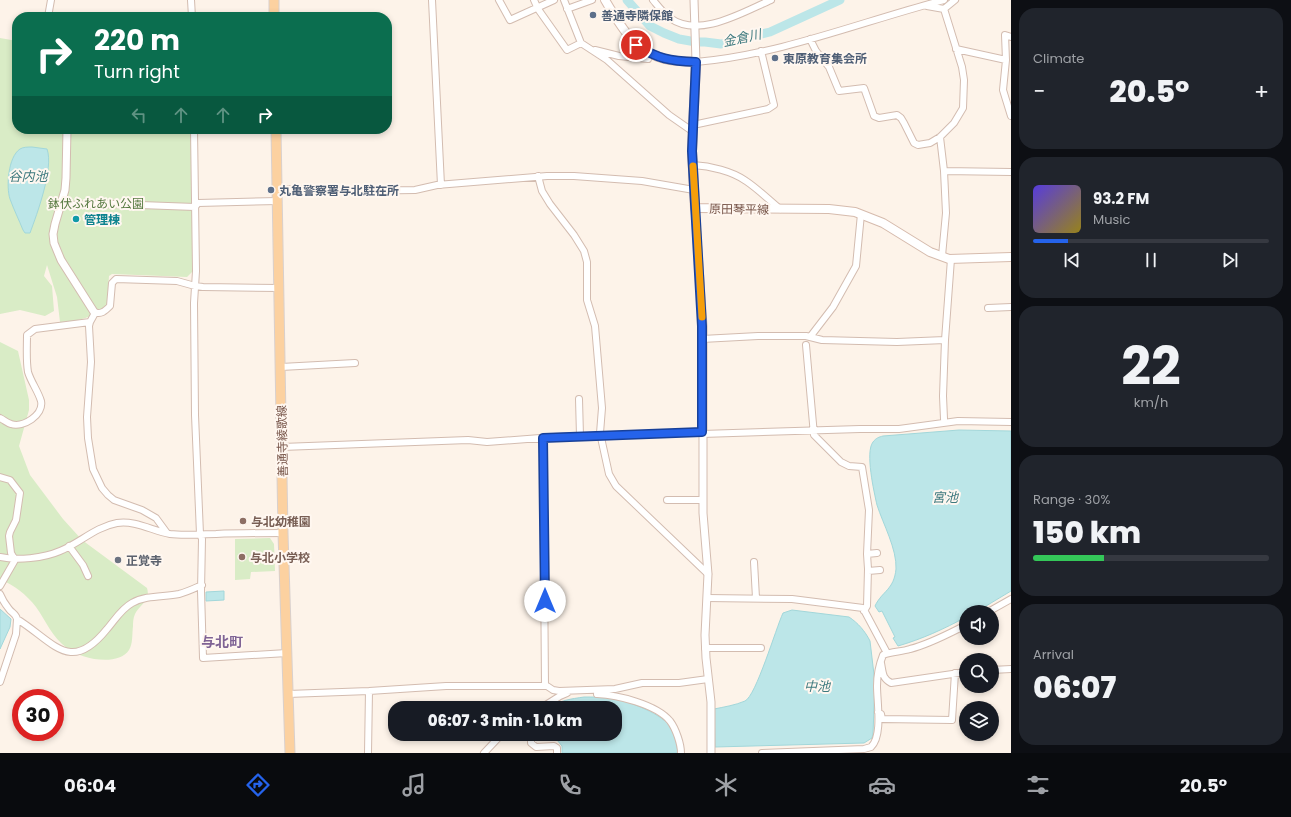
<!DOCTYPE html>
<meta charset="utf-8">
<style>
body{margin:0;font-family:Poppins,"Noto Sans JP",sans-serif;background:#20242c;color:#f1f3f6;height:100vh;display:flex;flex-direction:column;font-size:15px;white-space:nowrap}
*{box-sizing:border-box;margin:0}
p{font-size:13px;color:#9ea1a6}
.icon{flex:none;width:22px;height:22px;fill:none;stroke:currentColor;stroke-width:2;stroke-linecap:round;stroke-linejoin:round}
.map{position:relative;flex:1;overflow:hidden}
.details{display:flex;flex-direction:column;gap:8px;padding:8px;background:#0d0f14;width:280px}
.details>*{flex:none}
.banner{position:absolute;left:12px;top:12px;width:380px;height:122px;border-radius:16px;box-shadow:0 2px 6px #0003;background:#0b6e4f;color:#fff;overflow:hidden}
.buttons{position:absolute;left:959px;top:605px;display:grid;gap:8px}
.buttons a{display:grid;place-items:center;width:40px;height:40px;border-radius:50%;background:#171b24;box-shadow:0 2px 6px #0003;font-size:20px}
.speed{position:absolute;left:12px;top:689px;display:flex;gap:8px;font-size:20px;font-weight:700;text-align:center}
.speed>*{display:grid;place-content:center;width:52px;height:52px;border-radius:50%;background:#171b24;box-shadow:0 2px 6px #0003;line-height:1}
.speed .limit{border:6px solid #d22;background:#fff;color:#111}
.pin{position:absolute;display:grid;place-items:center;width:34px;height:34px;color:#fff;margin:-17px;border:2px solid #fff;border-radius:50%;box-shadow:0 1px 4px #0007}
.me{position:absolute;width:44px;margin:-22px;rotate:0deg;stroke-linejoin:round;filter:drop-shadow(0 0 3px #0008)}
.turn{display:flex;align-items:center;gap:14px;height:84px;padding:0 16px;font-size:18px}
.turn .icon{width:52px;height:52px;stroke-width:2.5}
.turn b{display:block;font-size:28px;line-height:34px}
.lanes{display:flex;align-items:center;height:38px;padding:0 16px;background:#0003;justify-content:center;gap:20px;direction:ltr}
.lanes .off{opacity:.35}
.big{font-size:30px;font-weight:800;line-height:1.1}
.details .card{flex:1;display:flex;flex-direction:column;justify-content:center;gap:6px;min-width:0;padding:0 14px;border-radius:16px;background:#20242c}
.details .dial{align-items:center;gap:0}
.dial b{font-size:52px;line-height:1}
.song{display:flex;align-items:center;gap:12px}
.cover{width:48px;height:48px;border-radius:6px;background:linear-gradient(135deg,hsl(250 70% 55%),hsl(50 70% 35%))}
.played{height:4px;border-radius:2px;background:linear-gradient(90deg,#2563eb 15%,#363941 15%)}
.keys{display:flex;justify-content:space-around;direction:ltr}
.heat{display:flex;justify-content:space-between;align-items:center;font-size:22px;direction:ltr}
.charge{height:6px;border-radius:3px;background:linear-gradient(90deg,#34c759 30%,#363941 0)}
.trip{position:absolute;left:388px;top:701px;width:234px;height:40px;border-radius:16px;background:#171b24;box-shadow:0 2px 6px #0003;font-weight:800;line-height:40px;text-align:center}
.tabs{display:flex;height:64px;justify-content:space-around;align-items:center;background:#090b0e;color:#9ea1a6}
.tabs .icon{width:28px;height:28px}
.tabs .current{color:#2563eb}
.tabs b{font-size:18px;color:#f1f3f6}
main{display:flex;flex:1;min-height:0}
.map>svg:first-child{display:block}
.green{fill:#d9ecc6}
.water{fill:#bce6e8;stroke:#a2d7da}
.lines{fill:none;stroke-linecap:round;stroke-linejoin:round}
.river{stroke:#bce6e8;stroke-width:9}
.minor-casing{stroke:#d3bcb0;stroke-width:8}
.tertiary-casing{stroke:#d3bcb0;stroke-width:9}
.secondary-casing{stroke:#d6bbad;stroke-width:10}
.primary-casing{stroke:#d9d0cd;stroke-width:11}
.minor{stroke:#fff;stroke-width:6}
.tertiary{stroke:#fff;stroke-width:7}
.secondary{stroke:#fff;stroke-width:8}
.primary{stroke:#fcd1a0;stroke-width:9}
.route-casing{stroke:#184099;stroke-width:10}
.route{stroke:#2563eb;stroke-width:7}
.slow{stroke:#f59e0b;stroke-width:7}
.service-dot{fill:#5c6f8a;stroke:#fff7f0;stroke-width:1.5}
.culture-dot{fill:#0f9aa8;stroke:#fff7f0;stroke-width:1.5}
.education-dot{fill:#8d6e63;stroke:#fff7f0;stroke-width:1.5}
.worship-dot{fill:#6b7280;stroke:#fff7f0;stroke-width:1.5}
.labels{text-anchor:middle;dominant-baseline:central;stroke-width:4;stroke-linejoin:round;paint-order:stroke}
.service-label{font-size:12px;font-weight:bold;fill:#4e5e75;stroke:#fff7f0;text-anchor:start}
.park-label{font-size:12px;fill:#567940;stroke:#fff7f0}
.street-label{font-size:12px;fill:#79574b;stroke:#fff7f0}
.culture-label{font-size:12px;font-weight:bold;fill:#0d838f;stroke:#fff7f0;text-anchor:start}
.education-label{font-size:12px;font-weight:bold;fill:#785e54;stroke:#fff7f0;text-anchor:start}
.worship-label{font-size:12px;font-weight:bold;fill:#5b616d;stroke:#fff7f0;text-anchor:start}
.water-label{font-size:13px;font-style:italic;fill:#3d797e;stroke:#fff7f0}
.quarter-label{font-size:14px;font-weight:bold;fill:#7f6395;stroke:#fff7f0}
</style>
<main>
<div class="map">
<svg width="1011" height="753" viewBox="0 0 1011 753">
<rect width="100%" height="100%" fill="#fdf3e9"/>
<!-- green -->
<path class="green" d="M0,38L17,41V129H192L193,271L187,277L112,274L109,276L107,305C91,318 81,321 60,322L57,297L47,265L44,276L52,286L54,311L45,316L20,310L0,314Z
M0,342L18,351L29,400V410L19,446L30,475L63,519L82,540L147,588C151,601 140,604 135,614C133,618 133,623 133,626C132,634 133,644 129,650C118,667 80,659 67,648C52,637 46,621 36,607C26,594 15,586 0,579Z
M270,538L274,544L275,571L251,572L250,579L235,580V539Z"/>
<!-- water -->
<path class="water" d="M32,147L47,149C54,168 37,214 30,233H25L23,230C19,220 14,210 10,199C6,187 8,157 20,149C23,147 28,147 32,147Z
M959,430L1011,431V591L976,612H966V617C944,629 922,639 898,646L893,638L895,637L882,611L879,612L875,606C882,591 894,590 896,569C897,549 883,524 877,505C874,492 865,452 873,442C876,438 879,437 883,436Z
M224,591V600L206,601V592Z
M0,609L11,619L10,627L0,649Z
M792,610L849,617C858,623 865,631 870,641L875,683L873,734L872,738L864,743L715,747L714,709C724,707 736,705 745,701C756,696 776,628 783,613Z
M584,697C593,697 603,697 612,698C628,701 664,714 672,729C676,737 677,745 678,753H562V746L557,740H537L536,734H615V708H550C560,700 571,699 584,697Z"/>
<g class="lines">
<!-- river -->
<path class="river" d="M627,0L650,26L664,33L679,39L696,42H705L721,44L770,32L840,0"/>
<!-- minor casing -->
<g class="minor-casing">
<path id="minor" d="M191,0L192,17
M432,0L441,185
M499,0L510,20L554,0
M534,0L538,9L567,50L581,43
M564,0L581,43L607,60L669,115L692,131
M653,0C658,6 663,13 670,18C699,39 743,12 771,0
M927,6L944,9L955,0
M567,9L592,0
M48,17L51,0
M810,39L816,51L829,67L839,91L864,88L874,116L879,118L897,115L901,118L904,123L914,143L918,145L930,143L940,137L954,123L963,108L964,80L962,67L944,9
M956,49L1006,60L1003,90L1011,116
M595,50L619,56L648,59V53
M1006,60L1005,35L1011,37
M696,62C780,55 863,21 944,0
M693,125L768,109L774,105L761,51
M194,129L196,271L194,303L195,415L200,534L202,539L201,591L203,658L287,653
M940,137L944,171L946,213L942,256
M693,165C710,166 732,171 746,181C758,189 769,200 780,209
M944,171L1011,172
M538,176L542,191L550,204L574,235L584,251L587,262V300L595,326L602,408L600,433L609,474L616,486L708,574
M278,189H296L348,191L415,190L437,185L547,176H574L642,181L694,190
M60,205L113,204L195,207
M195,207L198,203L278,201
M988,308L1011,307
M94,312C101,315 105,311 110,306L112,283L116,279L177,281L195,286L203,287L280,288
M95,313L90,322L89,326L91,362L87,417L88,438L93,469L102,488L108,495L114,500L142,510L156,518L167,533
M810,337L833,307L856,266L861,214
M702,339L758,336H806L822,340L897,342L945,340
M806,345L814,435L841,462L849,466L862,467L869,510L867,554L868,569L867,606L864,611
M281,367L355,363
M579,399L580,436
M0,418C4,420 7,423 11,424C23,428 44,415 41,401C38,391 31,382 28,372C26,360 27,348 27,335L35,329L90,322
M944,419L943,396L945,340L951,259
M702,434L860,429H899L958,421L1011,422
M543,438L545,686
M282,447L468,440L487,442L553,437L702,432
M0,477L10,480L20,493L16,520L10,532L9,536L11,553L15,560L0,586
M667,500H702
M69,546L83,565L88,576
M867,554L877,553
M0,557C17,561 44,558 60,551C80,543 95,527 117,523C135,520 153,531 170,534C185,536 201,534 216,534C239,533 261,533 283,533
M754,562L756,598
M868,571L880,570
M0,594C2,599 5,604 9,609C12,613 16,614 17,619C54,642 70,675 107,629C115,620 121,609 132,603C146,595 164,597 179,594C187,592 195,588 202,585
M707,598L792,599L863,608L887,653
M988,612L1011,599
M705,648H761
M881,663C883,673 882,678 891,683L966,672
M992,670L1011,669
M0,682L16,634L17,619
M288,694L369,691L446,686H547L553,690L559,691L615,689L642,683H679L708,679
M597,694C617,695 656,704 670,721C676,729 681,744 681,753
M541,708L560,696L567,693
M878,712L881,714L882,719L952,720L955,673
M531,734V743L536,747L554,746L557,748V753
M368,753L369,691
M484,753L502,734
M762,753L864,749L871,747C883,736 877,702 877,686C877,675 879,665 883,655C892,651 901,652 910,649C930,644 948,634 966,625"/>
</g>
<!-- tertiary casing -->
<g class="tertiary-casing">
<path id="tertiary" d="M694,0L696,62
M67,129L66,178L65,190L55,224L53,234L54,243L61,260L94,312
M695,208L703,326V513L708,574L705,635L706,658L711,702V753"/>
</g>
<!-- secondary casing -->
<g class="secondary-casing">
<path id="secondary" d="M605,0C620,25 634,52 665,59C675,62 686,61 696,62L692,151L695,208L829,209L855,212L883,223L930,252L949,259L1011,257"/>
</g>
<!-- primary casing -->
<g class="primary-casing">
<path id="primary" d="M274,0V17
M276,129L283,533L290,753"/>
</g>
<!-- minor -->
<use href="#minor" class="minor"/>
<!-- tertiary -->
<use href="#tertiary" class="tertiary"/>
<!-- secondary -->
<use href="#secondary" class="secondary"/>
<!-- primary -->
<use href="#primary" class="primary"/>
</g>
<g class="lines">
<!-- route casing -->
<g class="route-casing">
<path id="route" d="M545,601L543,438L702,432V326L692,151L696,62C670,61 658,59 636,45"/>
</g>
<!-- route -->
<use href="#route" class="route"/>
<!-- slow -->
<path class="slow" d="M693,166L702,317"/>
</g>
<!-- markers -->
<g class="service-dot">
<circle cx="593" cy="15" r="4"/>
<circle cx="775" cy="58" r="4"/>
<circle cx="271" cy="190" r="4"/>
</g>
<circle class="culture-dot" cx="76" cy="219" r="4"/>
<g class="education-dot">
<circle cx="243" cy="521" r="4"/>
<circle cx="242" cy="557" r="4"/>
</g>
<circle class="worship-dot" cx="118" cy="560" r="4"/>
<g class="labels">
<!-- service labels -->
<g class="service-label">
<text x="601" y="15">善通寺隣保館</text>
<text x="783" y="58">東原教育集会所</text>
<text x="279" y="190">丸亀警察署与北駐在所</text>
</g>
<!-- park labels -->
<g class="park-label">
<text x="96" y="203">鉢伏ふれあい公園</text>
</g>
<!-- street labels -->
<g class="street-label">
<text transform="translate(739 209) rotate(1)">原田琴平線</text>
<text transform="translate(282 441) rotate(-91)">善通寺綾歌線</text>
</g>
<!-- culture labels -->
<g class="culture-label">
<text x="84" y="219">管理棟</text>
</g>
<!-- education labels -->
<g class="education-label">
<text x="251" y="521">与北幼稚園</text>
<text x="250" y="557">与北小学校</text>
</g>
<!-- worship labels -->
<g class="worship-label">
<text x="126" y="560">正覚寺</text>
</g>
<!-- water labels -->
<g class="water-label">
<text transform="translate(742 38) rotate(-12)">金倉川</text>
<text x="28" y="176">谷内池</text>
<text x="945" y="497">宮池</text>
<text x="817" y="686">中池</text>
</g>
<!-- quarter labels -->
<g class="quarter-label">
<text x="222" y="642">与北町</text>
</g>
</g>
</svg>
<div class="buttons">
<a><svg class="icon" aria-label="sound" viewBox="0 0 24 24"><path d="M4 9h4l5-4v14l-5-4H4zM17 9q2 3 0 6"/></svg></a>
<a><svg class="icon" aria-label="search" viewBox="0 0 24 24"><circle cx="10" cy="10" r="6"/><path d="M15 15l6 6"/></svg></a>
<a><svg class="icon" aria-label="layers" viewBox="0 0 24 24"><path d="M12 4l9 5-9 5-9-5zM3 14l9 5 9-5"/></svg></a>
</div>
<div class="speed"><div class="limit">30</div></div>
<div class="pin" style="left:636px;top:45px;background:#d93025"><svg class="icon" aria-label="arrive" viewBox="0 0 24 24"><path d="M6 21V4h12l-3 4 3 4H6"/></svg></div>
<svg class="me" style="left:545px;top:601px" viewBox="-20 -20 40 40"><circle r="19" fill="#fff"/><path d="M0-13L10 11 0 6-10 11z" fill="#2563eb"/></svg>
<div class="trip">06:07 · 3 min · 1.0 km</div>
<div class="banner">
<div class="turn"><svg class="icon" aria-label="right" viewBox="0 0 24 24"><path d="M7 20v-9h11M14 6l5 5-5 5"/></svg><div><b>220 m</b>Turn right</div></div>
<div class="lanes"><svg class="icon off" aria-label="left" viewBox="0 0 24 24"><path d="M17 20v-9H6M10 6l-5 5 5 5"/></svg><svg class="icon off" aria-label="ahead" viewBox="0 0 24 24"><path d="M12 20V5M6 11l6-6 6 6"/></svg><svg class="icon off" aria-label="ahead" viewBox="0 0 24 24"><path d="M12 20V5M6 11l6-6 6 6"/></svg><svg class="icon" aria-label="right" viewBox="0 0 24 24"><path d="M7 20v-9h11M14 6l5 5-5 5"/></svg></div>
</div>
</div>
<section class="details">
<div class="card"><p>Climate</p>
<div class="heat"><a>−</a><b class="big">20.5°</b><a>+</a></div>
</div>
<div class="card">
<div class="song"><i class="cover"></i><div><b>93.2 FM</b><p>Music</p></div></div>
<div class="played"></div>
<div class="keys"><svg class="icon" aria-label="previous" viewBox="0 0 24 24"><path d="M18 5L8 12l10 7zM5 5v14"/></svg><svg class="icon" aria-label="pause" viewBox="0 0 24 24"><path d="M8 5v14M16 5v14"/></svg><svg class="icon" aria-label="next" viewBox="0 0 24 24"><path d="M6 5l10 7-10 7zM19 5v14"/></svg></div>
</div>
<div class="card dial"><b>22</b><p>km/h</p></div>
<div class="card"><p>Range · 30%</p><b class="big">150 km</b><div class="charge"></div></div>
<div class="card"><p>Arrival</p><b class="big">06:07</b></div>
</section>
</main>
<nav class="tabs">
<b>06:04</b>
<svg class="icon current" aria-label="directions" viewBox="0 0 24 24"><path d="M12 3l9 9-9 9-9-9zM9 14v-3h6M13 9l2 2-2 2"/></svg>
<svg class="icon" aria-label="music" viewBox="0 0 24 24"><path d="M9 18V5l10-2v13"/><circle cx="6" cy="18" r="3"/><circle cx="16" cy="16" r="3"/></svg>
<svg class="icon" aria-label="phone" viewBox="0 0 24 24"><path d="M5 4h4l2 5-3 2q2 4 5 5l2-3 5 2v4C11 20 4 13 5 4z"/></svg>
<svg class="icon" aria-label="climate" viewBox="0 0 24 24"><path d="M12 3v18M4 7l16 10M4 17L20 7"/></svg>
<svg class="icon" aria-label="car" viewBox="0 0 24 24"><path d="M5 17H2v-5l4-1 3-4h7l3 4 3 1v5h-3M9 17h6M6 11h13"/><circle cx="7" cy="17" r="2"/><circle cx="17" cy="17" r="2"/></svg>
<svg class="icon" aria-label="filters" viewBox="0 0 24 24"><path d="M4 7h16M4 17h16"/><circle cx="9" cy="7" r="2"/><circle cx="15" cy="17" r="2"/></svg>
<b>20.5°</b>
</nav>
